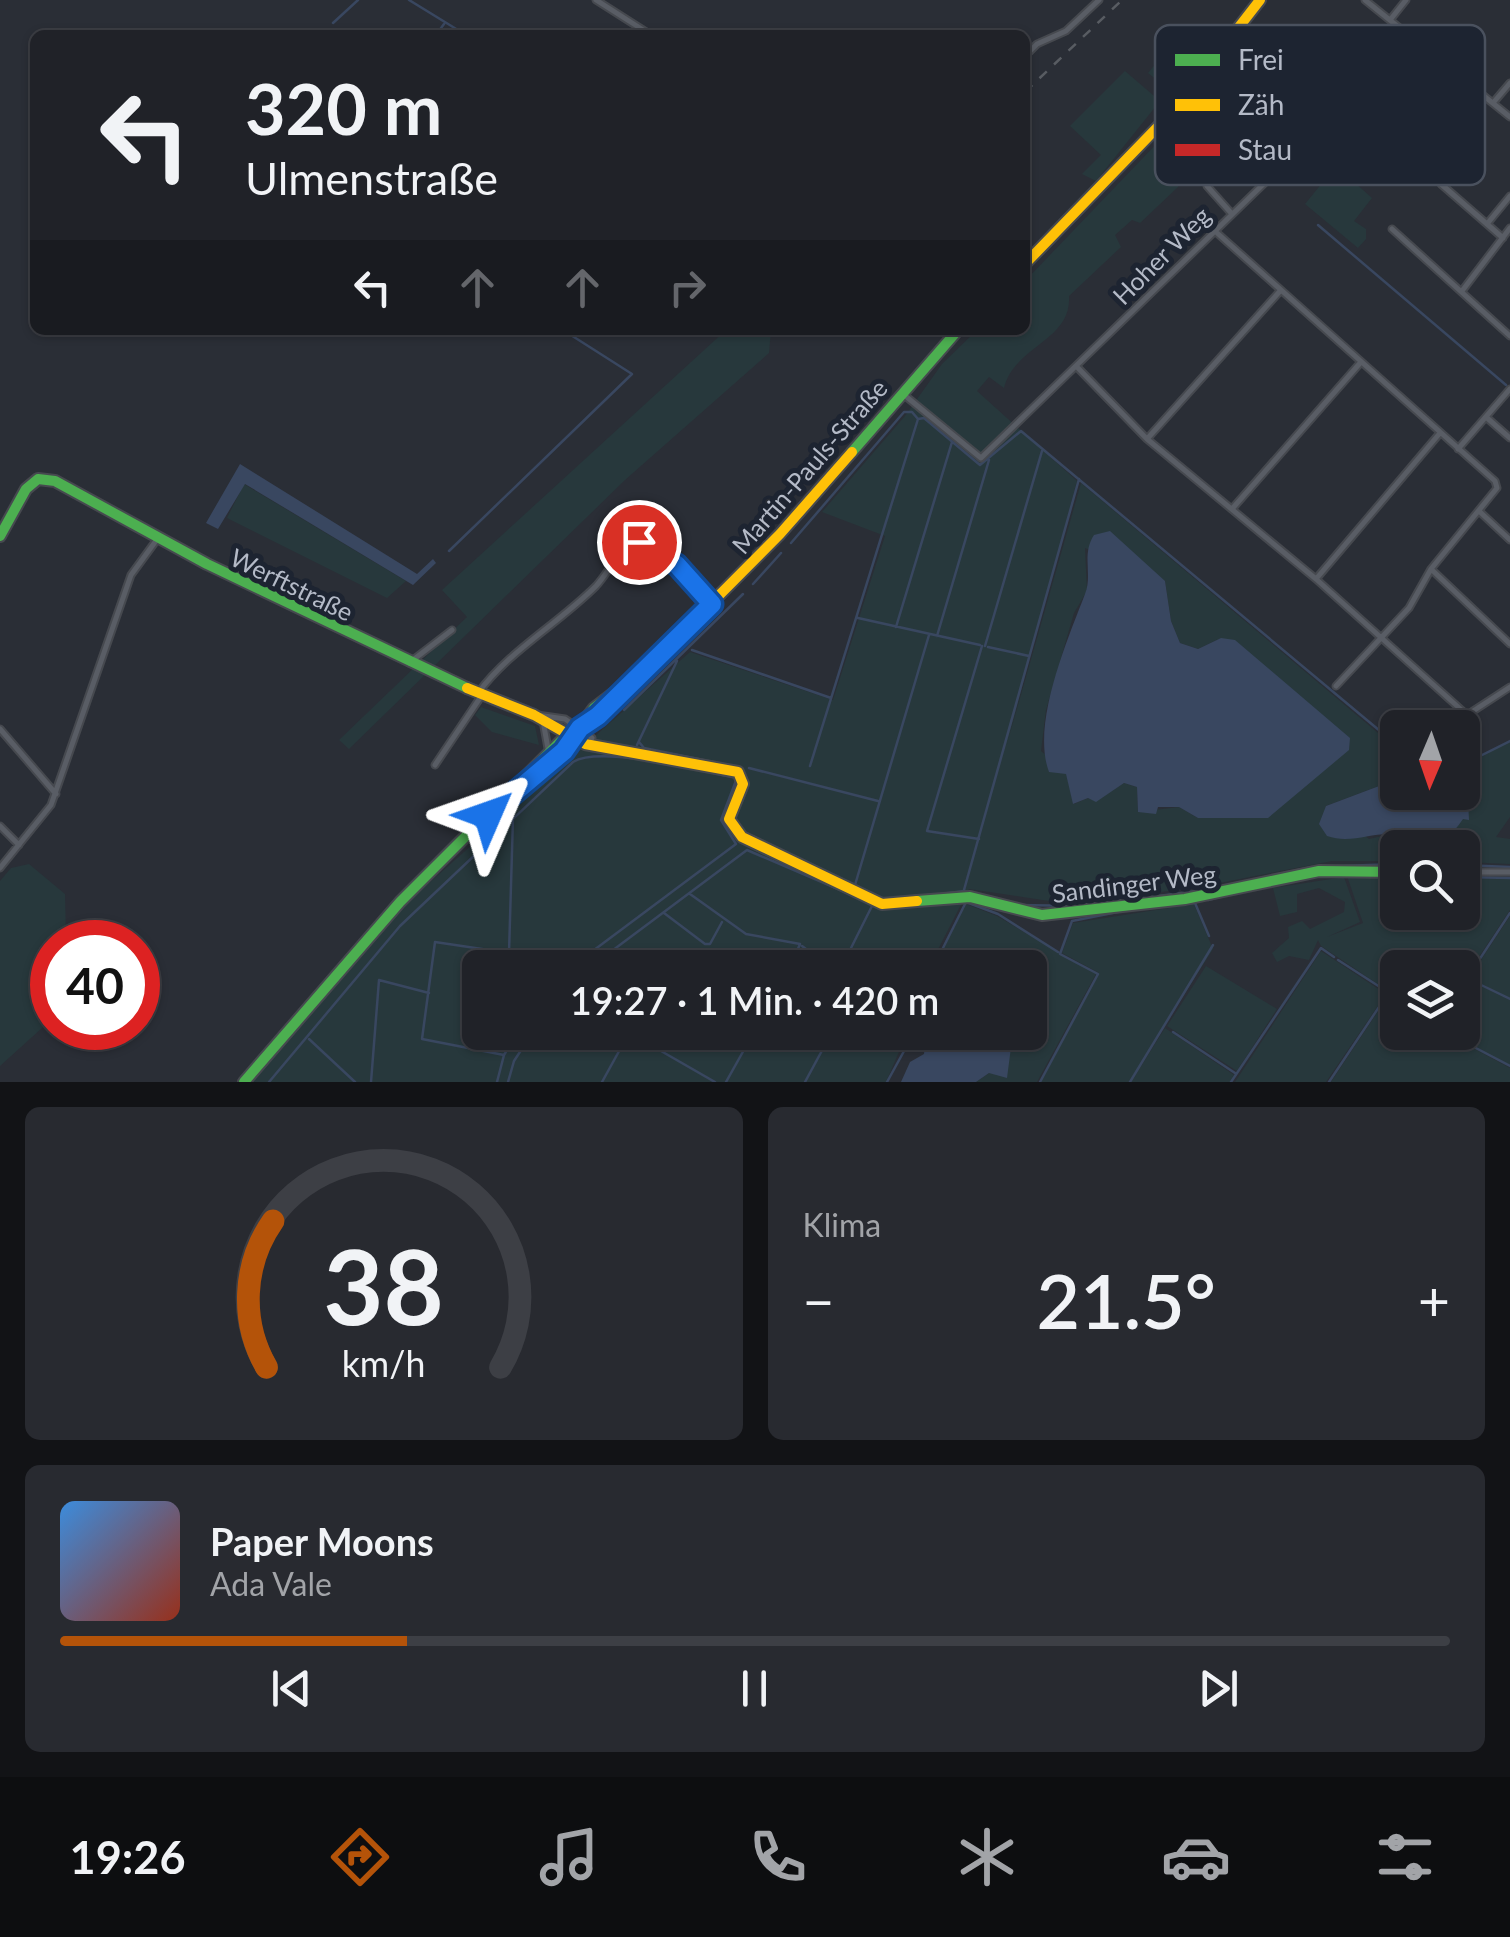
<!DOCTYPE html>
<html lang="de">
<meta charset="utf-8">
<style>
body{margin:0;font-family:Lato,sans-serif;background:#282a30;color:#f1f3f6;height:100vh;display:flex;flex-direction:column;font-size:38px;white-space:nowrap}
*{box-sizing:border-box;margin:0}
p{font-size:32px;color:#a2a4a8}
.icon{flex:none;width:55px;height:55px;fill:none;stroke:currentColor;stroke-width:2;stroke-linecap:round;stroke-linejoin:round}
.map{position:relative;height:1082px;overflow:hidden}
.details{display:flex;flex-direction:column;gap:25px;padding:25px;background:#121316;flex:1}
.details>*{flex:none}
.guide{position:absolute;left:30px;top:30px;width:1000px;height:305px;border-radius:15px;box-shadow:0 2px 8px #0004,0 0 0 2px #3d3f45;background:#202228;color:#f1f3f6;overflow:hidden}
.needle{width:65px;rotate:182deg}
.tools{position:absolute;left:1380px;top:710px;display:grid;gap:20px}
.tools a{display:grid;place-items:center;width:100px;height:100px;border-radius:15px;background:#202228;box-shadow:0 2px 8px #0004,0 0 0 2px #3d3f45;font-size:50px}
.speed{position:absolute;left:30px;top:920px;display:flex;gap:20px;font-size:50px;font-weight:700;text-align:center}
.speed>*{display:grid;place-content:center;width:130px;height:130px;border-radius:50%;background:#202228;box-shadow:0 2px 8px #0004,0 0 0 2px #3d3f45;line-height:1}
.speed .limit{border:15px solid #d22;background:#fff;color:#111}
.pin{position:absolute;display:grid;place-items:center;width:85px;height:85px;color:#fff;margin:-42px;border:5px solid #fff;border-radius:50%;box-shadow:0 2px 10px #0007}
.me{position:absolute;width:110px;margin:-55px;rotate:47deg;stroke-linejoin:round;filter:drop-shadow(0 0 8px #0008)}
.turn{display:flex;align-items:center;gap:35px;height:210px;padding:0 50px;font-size:45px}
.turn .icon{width:130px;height:130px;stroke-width:2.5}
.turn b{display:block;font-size:70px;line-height:85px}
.lanes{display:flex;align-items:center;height:95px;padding:0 50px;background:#0003;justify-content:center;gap:50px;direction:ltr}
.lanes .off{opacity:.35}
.big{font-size:75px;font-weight:600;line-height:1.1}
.details .tile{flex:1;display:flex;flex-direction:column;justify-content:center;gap:15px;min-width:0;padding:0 35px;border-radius:15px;background:#282a30}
.details .dial{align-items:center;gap:0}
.dial svg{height:260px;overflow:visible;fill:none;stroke:#3d3f45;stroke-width:7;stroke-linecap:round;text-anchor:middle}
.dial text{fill:#f1f3f6;stroke:none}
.song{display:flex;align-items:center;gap:30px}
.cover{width:120px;height:120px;border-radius:15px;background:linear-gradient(135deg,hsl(210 70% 55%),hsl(10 70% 35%))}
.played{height:10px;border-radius:5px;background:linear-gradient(90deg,#b45309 25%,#3d3f45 25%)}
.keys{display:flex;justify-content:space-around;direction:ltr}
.heat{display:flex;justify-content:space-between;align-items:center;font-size:55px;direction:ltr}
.details .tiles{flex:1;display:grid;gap:25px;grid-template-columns:1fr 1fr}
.tile:last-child{grid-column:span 2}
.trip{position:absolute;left:462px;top:950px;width:585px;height:100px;border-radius:15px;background:#202228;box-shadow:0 2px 8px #0004,0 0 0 2px #3d3f45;font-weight:600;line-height:100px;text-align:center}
.dock{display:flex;height:160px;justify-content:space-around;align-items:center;background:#0d0e10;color:#a2a4a8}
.dock .icon{width:70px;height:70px}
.dock .on{color:#b45309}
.dock b{font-size:45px;color:#f1f3f6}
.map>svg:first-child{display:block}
.green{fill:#27383c;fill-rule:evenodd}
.water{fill:#394760}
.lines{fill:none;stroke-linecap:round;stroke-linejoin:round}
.stream{stroke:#394760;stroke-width:2.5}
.street-casing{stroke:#46494f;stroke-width:9}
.fast-casing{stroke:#46494f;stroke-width:14}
.slow-casing{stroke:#46494f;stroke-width:14}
.jam-casing{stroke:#46494f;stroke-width:14}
.street{stroke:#595d65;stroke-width:5}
.fast{stroke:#4caf50;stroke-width:10}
.slow{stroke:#ffc107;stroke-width:10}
.jam{stroke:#c62828;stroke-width:10}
.rail{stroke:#585c62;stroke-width:2.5;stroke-dasharray:10 10;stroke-linecap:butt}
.route-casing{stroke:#114b97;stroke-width:25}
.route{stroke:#1a73e8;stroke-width:18}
.labels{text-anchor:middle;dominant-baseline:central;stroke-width:10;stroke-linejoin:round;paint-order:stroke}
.street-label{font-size:25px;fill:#b4bac7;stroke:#1d2431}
.key{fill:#1d2431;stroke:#4a515e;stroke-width:2.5}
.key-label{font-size:28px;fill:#b4bac7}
</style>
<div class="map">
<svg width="1510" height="1082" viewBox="0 0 1510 1082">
<rect width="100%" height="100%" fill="#2a2e36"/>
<!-- green -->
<path class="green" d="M1187,26L1211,47L1172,92L1148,73Z
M1125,71L1160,101L1096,181L1082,174L1101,155L1070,126Z
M1164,136L1177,152L1179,144L1191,149L1206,139L1211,150L1182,171L1178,187L1140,223L1132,220L1115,235L1121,247L1069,296C1072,341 1014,346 1004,388L989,377L977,391L1077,481L1007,744L1081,483L1397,749V787L1387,783L1326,806L1369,839L1391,834L1428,843L1420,812L1413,808L1408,793L1462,792L1463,768L1510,740V817L1496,837L1510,839V864L1463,862L1462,848H1398L1397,861H1332L1199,887L1069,904L969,889L929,967L480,968V1032L907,1033L886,1082H249L403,906L690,652L833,700L885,536L822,512L905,416L942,364L977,330H1025V281ZM1085,548L1165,581L1171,621L1180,643L1198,649L1221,638L1268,818H1198L1179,807L1138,812L1137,787L1124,783L1096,801L1088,798L1074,804L1066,773L1041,751L1046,710L1074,613L1087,591Z
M1336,166L1372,198L1354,221L1366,229V239L1358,248L1305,204Z
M726,330H771L769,353L625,480L349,749L339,740L467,617L442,590Z
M244,484L406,581L387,598L227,518Z
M481,707L535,726L539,745L492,732L475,715Z
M29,864L65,894L66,935L87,942H52V1019L0,1066V881L11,868Z
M1347,876L1397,877L1398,912H1462L1463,878L1510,879V910L1463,981L1462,968H1398L1397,997L1321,946L1318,940L1309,960L1289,956L1277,962L1272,953L1289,938L1288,927L1302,921L1310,929L1344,912L1345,902L1319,888L1297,894V912L1280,916L1273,888L1344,877L1360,922L1327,937L1363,923Z
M966,904L997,916L1096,974L1037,1082H976L989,1073L1013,1033L1030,1032V968H934Z
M1194,904L1213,949L1129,1082H1041L1099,973L1062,953L1073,923Z
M1510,916V998L1469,978Z
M1321,951L1386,994L1326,1082H1235Z
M1206,966L1277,1009L1237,1071L1167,1026Z
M1468,980L1510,1000V1065L1450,1033L1462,1032L1463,988Z
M1389,995L1397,1001L1398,1032L1445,1033L1510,1068V1082H1331Z
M1165,1028L1234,1075L1230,1082H1131Z"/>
<!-- water -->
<path class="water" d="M240,464L417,574L433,559L436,563L413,585L245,484L218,529L206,523Z
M1110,531L1165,581L1171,621L1180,643L1198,649L1221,638L1235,640L1350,738L1349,750L1268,818H1198L1179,807H1158L1156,814L1138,812L1137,787L1124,783L1096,802L1088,798L1073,804L1066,774L1049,772C1031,724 1067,641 1085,594C1093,574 1081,555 1094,535Z
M1387,783L1397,787L1398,792L1409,793L1413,808L1420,812C1436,797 1447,791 1468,800L1469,820L1463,819C1437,857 1426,834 1392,834C1369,833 1350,844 1327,836L1319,824L1326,806Z
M1013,1032L1007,1078L989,1073L976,1082H901L910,1062L924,1054L926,1033Z"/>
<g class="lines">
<!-- stream -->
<path class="stream" d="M409,0L466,35
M333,23L358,0
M436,35L444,24
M1318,225L1506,385
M918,419L924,418L980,465L1021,431L1398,746
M791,543L904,412H912L918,419L810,766
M449,551L632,374L563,330
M753,584L781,553
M858,618L980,645
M896,627L952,442
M937,636L989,460
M985,646L1042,451
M988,647L1029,656
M692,650L831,698
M624,710L743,594
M639,742L644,748L738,767
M637,745L677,661
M1462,765L1510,741
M749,768L878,801
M753,836L796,859
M979,839L927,831L982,646
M1462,865L1510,867
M813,867L855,885L929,635
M1462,877L1510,878
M1300,879L1322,875
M964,890L1079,479
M690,894L746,934L800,944L790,968
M926,896L964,891L976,895
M1208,900L1268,885
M1176,904L1195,903L1209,936
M1018,905L1082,906L1204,890L1312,867L1398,864
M884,909L966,902L998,914L1058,952
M664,913L705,944H710L722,922
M802,946L825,963
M1338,960L1394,996
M589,968L747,850L866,901
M841,968L873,904
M933,968L966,902
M1477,983L1510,999
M1462,986L1510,913
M628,1032L715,1082
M1173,1032L1235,1073
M1449,1034L1510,1066
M309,1039L355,1082
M504,1055L422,1039L435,942L509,953L513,817
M269,1082L400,926L573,762C601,745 702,771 737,778L721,820L736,844L578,962
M371,1082L379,980L429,993
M497,1082L504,1055L518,1032
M508,1082L514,1061L533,1032
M602,1082L623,1044
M726,1082L754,1032
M805,1082L832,1032
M887,1082L909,1042L910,1032
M1040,1082L1098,974L1060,954L1072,921L1143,907
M1130,1082L1213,945
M1231,1082L1321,948L1334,957
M1329,1082L1389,992"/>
<!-- street casing -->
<g class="street-casing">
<path id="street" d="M596,0L651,35
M1365,0L1510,117
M1390,20L1406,0
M1025,56L1037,44L1066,31L1099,0
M1493,103L1510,83
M1314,137L1359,181
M1415,155L1444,134L1475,90
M1441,184L1503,238
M1207,186L1232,214
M1487,224L1510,196
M1392,229L1510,336
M1216,232L1495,481L1497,488L1431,569L1409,608L1336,686
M1462,291L1510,228
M1078,368L1147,439L1316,579L1467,715L1510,687
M903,394L981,458L1413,39
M1486,417L1510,438
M1147,439L1281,290
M1458,449L1510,389
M1232,509L1361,362
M1479,511L1510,540
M1431,569L1510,644
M1316,579L1440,433
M409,663L452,630
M478,693C510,650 558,624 596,586C610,571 619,547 639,541L677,565L712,604
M537,715L565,719L592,738
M543,721L549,754
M1435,728L1462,711
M0,729L56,794
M435,765L482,695
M0,826L19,845
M0,868L51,805L131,575L158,538
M1462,872H1510"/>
</g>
<!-- fast casing -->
<g class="fast-casing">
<path id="fast" d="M852,452L958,330
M0,536L26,489L38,479L55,481L207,564L467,688
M583,723L594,708L628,682
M917,901L970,897L1042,915L1185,899L1319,871L1398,872
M244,1082L400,902L561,741L572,736"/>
</g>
<!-- slow casing -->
<g class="slow-casing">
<path id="slow" d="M1025,264L1176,108L1260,0
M467,688L534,715L585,744L738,772L743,784L729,819L742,837L882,904L917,901
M580,728L598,717L780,534L852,452"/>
</g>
<!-- jam casing -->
<g class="jam-casing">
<path id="jam" d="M540,769L564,751L571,737"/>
</g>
<!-- street -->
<use href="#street" class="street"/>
<!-- fast -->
<use href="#fast" class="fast"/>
<!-- slow -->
<use href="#slow" class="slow"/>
<!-- jam -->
<use href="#jam" class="jam"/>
<!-- rail -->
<path class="rail" d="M1025,92L1122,0"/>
</g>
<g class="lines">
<!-- route casing -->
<g class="route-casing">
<path id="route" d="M488,815L564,751L580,728L598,716L712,604L677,565L639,542"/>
</g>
<!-- route -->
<use href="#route" class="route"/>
</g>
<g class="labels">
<!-- street labels -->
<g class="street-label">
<text transform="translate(1161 255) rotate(-45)">Hoher Weg</text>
<text transform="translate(809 466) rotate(-49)">Martin-Pauls-Straße</text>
<text transform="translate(292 584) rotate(26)">Werftstraße</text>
<text transform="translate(1134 883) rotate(-7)">Sandinger Weg</text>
</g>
</g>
<!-- legend -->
<rect x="1155" y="25" width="330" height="160" rx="15" class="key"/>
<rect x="1175" y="54" width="45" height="12" fill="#4caf50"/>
<rect x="1175" y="99" width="45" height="12" fill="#ffc107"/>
<rect x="1175" y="144" width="45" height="12" fill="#c62828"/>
<g class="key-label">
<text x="1238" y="70">Frei</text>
<text x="1238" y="115">Zäh</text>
<text x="1238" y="160">Stau</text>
</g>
</svg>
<div class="tools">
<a><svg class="needle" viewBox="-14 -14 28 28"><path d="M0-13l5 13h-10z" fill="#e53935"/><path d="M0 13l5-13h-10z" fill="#a2a4a8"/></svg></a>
<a><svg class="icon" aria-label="search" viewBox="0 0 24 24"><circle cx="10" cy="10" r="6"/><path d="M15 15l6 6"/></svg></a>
<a><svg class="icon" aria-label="layers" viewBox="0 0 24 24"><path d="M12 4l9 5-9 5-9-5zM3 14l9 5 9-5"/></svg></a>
</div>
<div class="speed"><div class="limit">40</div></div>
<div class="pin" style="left:639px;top:542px;background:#d93025"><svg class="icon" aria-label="arrive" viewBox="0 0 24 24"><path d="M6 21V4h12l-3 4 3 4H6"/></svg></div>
<svg class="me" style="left:488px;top:815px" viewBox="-20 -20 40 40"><path d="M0-17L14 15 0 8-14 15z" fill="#1a73e8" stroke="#fff" stroke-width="4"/></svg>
<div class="trip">19:27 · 1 Min. · 420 m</div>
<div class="guide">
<div class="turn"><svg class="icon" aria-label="left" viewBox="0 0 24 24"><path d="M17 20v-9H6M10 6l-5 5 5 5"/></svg><div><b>320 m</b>Ulmenstraße</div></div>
<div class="lanes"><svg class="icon" aria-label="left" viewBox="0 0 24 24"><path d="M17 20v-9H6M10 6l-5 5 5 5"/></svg><svg class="icon off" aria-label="ahead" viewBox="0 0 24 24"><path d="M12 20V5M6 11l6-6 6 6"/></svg><svg class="icon off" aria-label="ahead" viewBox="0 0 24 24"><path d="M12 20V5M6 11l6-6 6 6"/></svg><svg class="icon off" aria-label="right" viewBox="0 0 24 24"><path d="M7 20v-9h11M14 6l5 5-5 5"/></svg></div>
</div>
</div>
<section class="details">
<div class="tiles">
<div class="tile dial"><svg viewBox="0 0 100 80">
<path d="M14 69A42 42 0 1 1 86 69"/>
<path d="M14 69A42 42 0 0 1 16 24" stroke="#b45309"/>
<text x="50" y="56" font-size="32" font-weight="700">38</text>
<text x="50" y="72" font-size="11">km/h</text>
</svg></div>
<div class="tile"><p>Klima</p>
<div class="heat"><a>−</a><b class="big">21.5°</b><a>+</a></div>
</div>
<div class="tile">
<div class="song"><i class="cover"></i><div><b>Paper Moons</b><p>Ada Vale</p></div></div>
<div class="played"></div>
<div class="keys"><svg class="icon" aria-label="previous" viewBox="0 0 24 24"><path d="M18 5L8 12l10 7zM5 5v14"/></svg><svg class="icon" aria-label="pause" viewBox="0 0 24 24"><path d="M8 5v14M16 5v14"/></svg><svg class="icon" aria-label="next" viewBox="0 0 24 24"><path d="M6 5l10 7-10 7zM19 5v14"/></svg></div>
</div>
</div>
</section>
<nav class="dock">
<b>19:26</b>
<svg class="icon on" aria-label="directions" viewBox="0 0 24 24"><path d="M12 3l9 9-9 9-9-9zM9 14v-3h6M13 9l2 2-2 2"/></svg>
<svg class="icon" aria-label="music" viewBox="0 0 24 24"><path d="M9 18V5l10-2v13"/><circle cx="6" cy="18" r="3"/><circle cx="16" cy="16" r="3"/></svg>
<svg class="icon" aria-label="phone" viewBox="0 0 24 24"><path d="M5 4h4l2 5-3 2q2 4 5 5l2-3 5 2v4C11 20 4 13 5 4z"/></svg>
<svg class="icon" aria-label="climate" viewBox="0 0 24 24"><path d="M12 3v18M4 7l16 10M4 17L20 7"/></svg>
<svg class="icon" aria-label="car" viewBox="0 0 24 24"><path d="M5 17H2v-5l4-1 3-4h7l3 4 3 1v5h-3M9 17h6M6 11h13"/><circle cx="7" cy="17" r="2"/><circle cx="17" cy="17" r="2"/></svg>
<svg class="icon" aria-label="filters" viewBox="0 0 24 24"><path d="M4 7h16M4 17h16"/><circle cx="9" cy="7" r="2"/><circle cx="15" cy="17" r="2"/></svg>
</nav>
